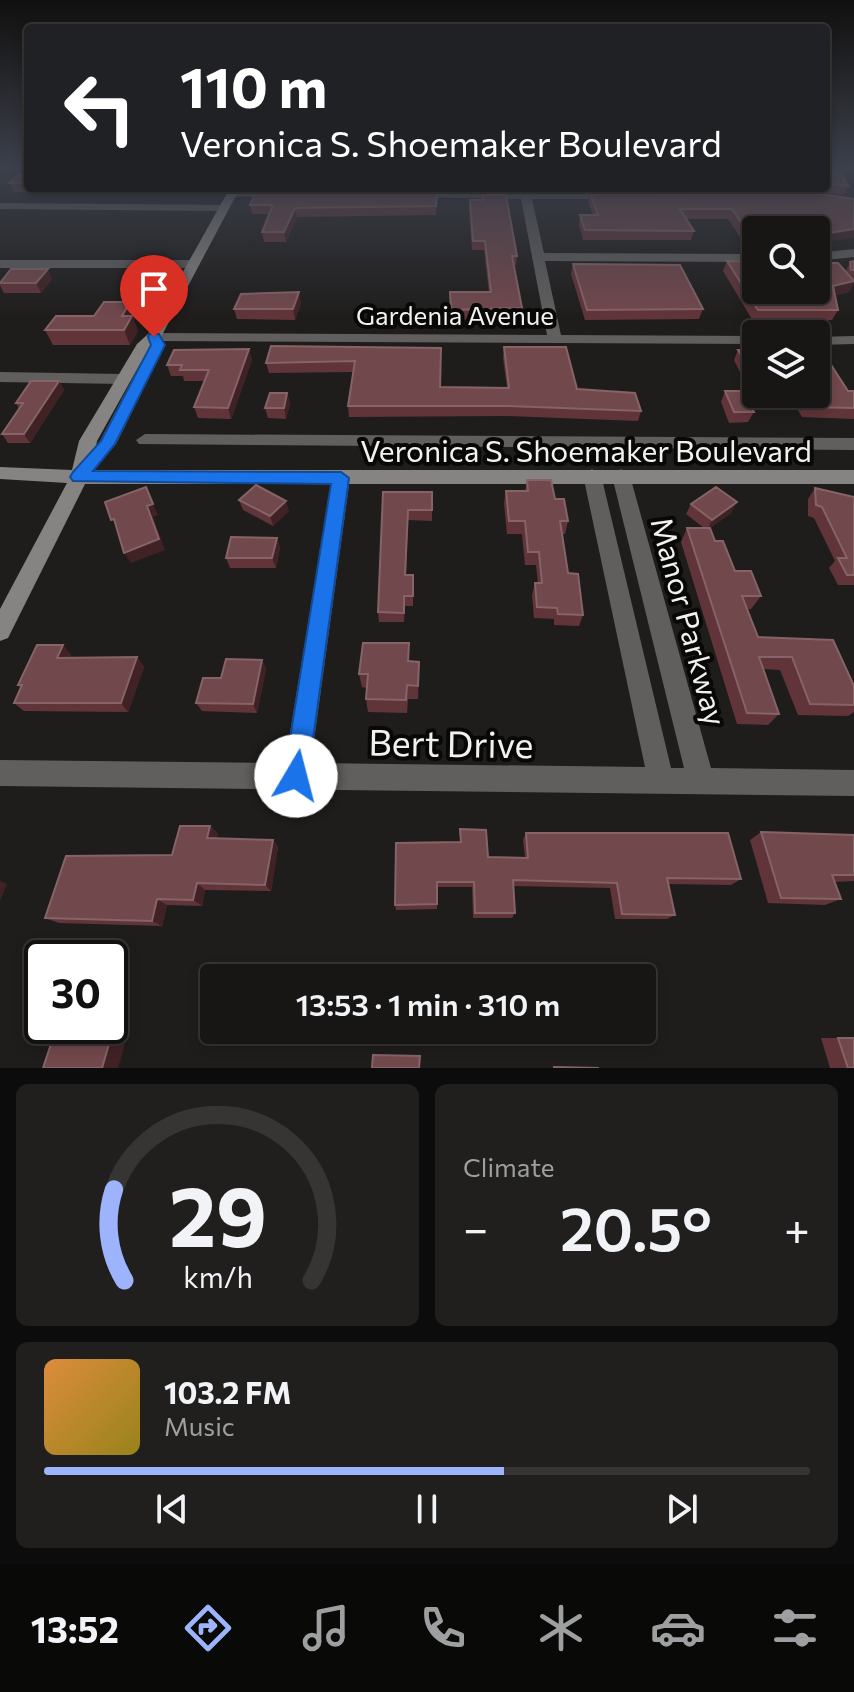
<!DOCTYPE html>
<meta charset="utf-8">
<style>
body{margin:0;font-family:Commissioner,sans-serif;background:#201f1e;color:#f1f3f6;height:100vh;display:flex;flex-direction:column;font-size:30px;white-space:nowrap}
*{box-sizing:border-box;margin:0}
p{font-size:26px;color:#9e9fa0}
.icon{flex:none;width:44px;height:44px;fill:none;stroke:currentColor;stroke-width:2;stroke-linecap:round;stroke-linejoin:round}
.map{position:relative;height:1068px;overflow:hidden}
.details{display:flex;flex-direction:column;gap:16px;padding:16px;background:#0d0c0c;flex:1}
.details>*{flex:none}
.hud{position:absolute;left:24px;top:24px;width:806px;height:168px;border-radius:8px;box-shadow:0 4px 12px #0003,0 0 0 2px #363534;background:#202124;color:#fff;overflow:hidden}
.fabs{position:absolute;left:742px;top:216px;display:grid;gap:16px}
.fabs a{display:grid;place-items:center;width:88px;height:88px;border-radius:8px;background:#171615;box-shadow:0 4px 12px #0003,0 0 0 2px #363534;font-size:40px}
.speed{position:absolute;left:24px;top:940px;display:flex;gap:16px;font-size:40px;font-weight:700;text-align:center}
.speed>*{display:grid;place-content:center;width:104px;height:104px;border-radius:50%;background:#171615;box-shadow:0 4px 12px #0003,0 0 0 2px #363534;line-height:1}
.speed .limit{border:4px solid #111;border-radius:12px;background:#fff;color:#111}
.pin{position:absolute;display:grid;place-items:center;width:68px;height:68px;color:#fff;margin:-82px -34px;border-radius:50% 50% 50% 0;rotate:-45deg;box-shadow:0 0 8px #0007}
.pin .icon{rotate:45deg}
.me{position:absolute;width:88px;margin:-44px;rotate:8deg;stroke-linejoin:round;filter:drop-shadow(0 0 6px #0008)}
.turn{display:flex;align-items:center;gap:28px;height:168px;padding:0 24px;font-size:36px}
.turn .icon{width:104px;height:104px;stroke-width:2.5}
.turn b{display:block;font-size:56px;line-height:68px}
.big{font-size:60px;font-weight:600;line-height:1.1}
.details .card{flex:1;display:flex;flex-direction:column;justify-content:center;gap:12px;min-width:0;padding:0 28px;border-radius:12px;background:#201f1e}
.details .dial{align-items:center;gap:0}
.dial svg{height:208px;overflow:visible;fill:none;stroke:#363534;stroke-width:7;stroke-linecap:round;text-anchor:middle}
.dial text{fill:#f1f3f6;stroke:none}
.song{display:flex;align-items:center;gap:24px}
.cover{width:96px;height:96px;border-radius:12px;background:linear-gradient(135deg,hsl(30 70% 55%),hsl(50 70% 35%))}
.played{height:8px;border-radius:4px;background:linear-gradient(90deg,#9db4fd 60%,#363534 60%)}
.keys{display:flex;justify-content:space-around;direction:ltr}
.heat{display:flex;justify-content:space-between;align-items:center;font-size:44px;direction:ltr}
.details .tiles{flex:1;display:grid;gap:16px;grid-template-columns:1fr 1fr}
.card:last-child{grid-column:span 2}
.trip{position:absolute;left:200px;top:964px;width:456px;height:80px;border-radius:8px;background:#171615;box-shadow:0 4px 12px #0003,0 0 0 2px #363534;font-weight:600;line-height:80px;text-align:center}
.tab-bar{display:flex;height:128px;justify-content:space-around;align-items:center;background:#090908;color:#9e9fa0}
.tab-bar .icon{width:56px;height:56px}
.tab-bar .current{color:#9db4fd}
.tab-bar b{font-size:36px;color:#f1f3f6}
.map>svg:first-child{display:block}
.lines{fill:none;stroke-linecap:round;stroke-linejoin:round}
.street{fill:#605f5e;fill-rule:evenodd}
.secondary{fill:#868483;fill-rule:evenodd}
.wall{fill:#613439}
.shaded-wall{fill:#402225}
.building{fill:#71484c;stroke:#856366;stroke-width:2}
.route{fill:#1a73e8;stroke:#114b97;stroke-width:2}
.labels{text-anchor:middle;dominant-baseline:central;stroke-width:8;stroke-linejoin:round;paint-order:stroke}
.far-street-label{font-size:26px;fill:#f2f0f0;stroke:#080807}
.street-label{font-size:30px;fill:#f2f0f0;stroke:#080807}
.near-street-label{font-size:36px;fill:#f2f0f0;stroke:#080807}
</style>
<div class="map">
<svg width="854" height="1068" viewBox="0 0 854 1068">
<rect width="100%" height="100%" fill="#1f1d1c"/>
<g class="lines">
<!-- street -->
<path class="street" d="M279,191L284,194L283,196L232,197L227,194L232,191Z
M411,192L619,194V198L615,199H532L544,253L756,254V262L545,261L561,335L756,336V344L154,341L147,337L154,333L547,335L521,199L407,197L406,195Z
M0,203L224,205L230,208L224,211L0,209Z
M854,249V257L816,261V253Z
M0,260H194L200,264L194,268H0Z
M854,336V344L816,345V337Z
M0,372L123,374L131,379L123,384L0,382Z
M145,434L854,438V450L139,444L136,440Z
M592,469L601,475L671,768H684L612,476L621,469L630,476L711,768L854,770V796L0,786V760L285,763L332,478L341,471L350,478L311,763L645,767L583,475Z"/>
<!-- secondary -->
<path class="secondary" d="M230,188H240L161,337L165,345L116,444L94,470H854V484H85L8,638L0,641V609L67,483L0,479V467L72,470L79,441L137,344L148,334ZM146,353L100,441L96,446L97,441Z"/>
</g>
<!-- wall -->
<path class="wall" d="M28,168V188H48L43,193L14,192L9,183Z
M826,172L848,186L843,195L817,191L584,190L583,188H826Z
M262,188H438V189Z
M437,192L436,215L297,217L286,242H264L262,232L269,214H252L250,205Z
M590,193L854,199L824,242H816V230H756V241H743L728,219H686L694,231L691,240H583L579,225L580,215H593L588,202Z
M483,195L517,256L516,265H514L522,308L521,318L450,320V292H489L484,250H472L469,209L470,200H482Z
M727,261L846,271L850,262L854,261V282L849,292L835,295L838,310L832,320L753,321L723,271Z
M573,264L703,309L699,319L585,320L571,274Z
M52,279L41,293H4L0,285V281Z
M130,302L136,317L134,321L138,331L130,345H53L45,330L94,316Z
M301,303L295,320L237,319L234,309Z
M504,347L577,389L641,411L638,421L506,416L349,417L348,406L353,372L269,373L266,363L441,348L440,387L507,388L503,358Z
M249,349L252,360L231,419L198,418L194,407L205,381H184L183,376H171L167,365Z
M738,350H756V376H742L734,360Z
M59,381L64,390L30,443H8L2,434L19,409L16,403Z
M725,391L754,412L748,422L729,423L721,402Z
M848,391H854V419L802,417L788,394H816Z
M287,393L290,404L286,419L268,418L265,408Z
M527,480L555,499L568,521L565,534H562L568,573L583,615L579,626L554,625V619L534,618L532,595L535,583H538L536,565H525L522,534H507L504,503L506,491H525Z
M815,488L854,497V585H838L829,568L835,561L814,518L808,516V499Z
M383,492H432V521L408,520L406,575H413V606H405L404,622H379L378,612Z
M239,500L289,511L273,526L243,510Z
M691,504L731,513L710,528L715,541L735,571L761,596L751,609H747L758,637L854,686V712L848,716L798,715L780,670L763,669L779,714L768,725L737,724L681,542L687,528H704L686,514Z
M277,538L280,548L276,568H230L226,558Z
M71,654L70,658L137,657L144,667L128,712L24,711L14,703L21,688L18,685Z
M262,660L266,669L257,713L202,711L196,703L221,678Z
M409,661L419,662L418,699H408L407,713L368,712L366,699L367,688L362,687L359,674Z
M210,826L218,834L217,838L273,840L278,847L271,891L205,890L202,906L167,905L162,926L59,923L45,918L172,855Z
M460,829L488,857H525L523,840L526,833L741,879L731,885L669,884L675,915L667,919H615L610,888L513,886L515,913L512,918H473L472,887H437V909L396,910L395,905L460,842Z
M761,832L854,835V881L834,882L841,899L825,905L768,903L750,840Z
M821,1038H838L854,1068H830Z"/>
<!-- shaded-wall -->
<path class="shaded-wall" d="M295,208L297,217L286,242L284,232Z
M854,229V238L824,242L829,233Z
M48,269L52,279L41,293L36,283Z
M854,281L849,292L827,296L833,286Z
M299,292L301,303L295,320L293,309Z
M130,302L136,317L134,321L138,331L130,345L124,330L122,316Z
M249,349L252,360L231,419L228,408Z
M59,381L64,390L30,443L24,434Z
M287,393L290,404L286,419L284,408Z
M146,487L158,515L153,517L165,550L131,563L124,553L147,506Z
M286,501L289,511L273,526L270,516Z
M737,502L731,513L707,530L712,520Z
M277,538L280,548L276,568L272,558Z
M63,645L71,654L66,668L57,658Z
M137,657L144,667L128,712L121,703Z
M262,660L266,669L257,713L253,704Z
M210,826L218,834L215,845L207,838Z
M273,840L278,847L271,891L265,885Z
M0,881L7,884L0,901Z
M197,883L205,890L202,906L193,900Z
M157,899L167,905L162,926L152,921Z
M109,1044H125L118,1068H102Z"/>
<!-- building -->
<path class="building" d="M27,168H28V183H9Z
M826,172L842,174L848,186L826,183Z
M256,190L437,192L436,206L295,208L284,232H262L273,205H250Z
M590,193L821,194L854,199V229L829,233L816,232V230L747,231L732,209H680L694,231L585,230L580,215H598Z
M483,195H506L517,256H512L522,308L451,310L450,292H491L485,241H473L470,200H483Z
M727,261L756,262V290H816V263H838L854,281L833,286L838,310H758Z
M854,261V270H851L850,262Z
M573,264L680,265L703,309L587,310Z
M11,269H48L36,283H0Z
M299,292L293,309H234L241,294Z
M104,302H130L122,316H132L124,330H45L56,316H94Z
M271,346L441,348L440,387L509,388L504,347H566L577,389L635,393L641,411L507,406H348L355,361L266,363Z
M249,349L228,408L194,407L209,370H180L182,365H167L174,350Z
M738,350H756V366L747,365Z
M816,354H824L848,391H854V408L808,407L800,394H816Z
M31,381H59L24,434H2L23,403H16Z
M725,391H743L754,412H734Z
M270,393H287L284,408H265Z
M527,480H551L555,499H564L568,521H560L568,573L578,574L583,615L558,614L557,608L537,607L535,583H542L539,552H528L525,521H509L506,491H528Z
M256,485L286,501L270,516L239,500Z
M146,487L153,504L147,506L159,539L124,553L114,519L111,520L105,502Z
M716,487L737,502L712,520L691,504Z
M815,488L854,497V575H847L838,558H847L822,507L816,505Z
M383,492H432V510H408L405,575H413V596H404V613L378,612Z
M687,528H710L715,541H723L735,571H751L761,596H742L758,637L833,640L854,686V705L810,704L792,657H759L779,714L747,713Z
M231,537L277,538L272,558H226Z
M363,643H409L408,661L419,662L418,686L407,685L406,700L366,699L368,674H359Z
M37,645H63L57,658L137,657L121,703H14L22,685H18Z
M226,659L262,660L253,704L196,703L203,678H221Z
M180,826H210L207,838L273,840L265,885L197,883L193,900L157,899L152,921L45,918L66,856L172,855Z
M460,829L486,830L488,857L528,858L526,833H728L741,879L667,878L675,915L622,914L617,883L513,880L515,913H475L474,882H437V904L395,905L396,843L461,842Z
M761,832L854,835V875H832L841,899L781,898Z
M838,1038H854V1068H848Z
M52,1041L109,1044L102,1068H43Z
M373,1055L420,1056L419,1068H372Z
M554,1067L599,1068H554Z"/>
<!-- sky -->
<linearGradient id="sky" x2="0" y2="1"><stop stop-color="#11100f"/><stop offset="0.53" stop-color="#3c404b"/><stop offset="1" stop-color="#3c404b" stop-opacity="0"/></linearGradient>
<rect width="854" height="317" fill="url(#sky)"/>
<!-- route -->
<path class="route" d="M149,334H159L165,345L115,444L93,471L341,472L349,478L308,776L305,785L296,788L288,785L284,776L331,484L73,481L70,477L73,472L101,441L151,345L148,337Z"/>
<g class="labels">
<!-- far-street labels -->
<g class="far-street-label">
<text x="455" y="314">Gardenia Avenue</text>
</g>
<!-- street labels -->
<g class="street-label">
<text x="586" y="449">Veronica S. Shoemaker Boulevard</text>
<text transform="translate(690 621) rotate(75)">Manor Parkway</text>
</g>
<!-- near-street labels -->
<g class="near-street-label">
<text transform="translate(451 742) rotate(1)">Bert Drive</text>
</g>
</g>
</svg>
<div class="fabs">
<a><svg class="icon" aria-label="search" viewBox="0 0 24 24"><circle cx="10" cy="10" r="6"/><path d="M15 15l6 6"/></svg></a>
<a><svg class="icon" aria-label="layers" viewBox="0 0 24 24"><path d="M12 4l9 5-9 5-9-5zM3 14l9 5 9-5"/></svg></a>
</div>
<div class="speed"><div class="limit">30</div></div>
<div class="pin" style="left:154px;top:337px;background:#d93025"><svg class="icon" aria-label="arrive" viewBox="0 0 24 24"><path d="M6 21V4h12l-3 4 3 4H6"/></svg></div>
<svg class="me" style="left:296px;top:776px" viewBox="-20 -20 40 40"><circle r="19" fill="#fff"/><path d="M0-13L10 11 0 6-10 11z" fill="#1a73e8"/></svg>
<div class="trip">13:53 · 1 min · 310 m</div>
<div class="hud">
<div class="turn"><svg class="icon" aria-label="left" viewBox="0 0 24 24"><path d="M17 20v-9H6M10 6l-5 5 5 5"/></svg><div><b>110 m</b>Veronica S. Shoemaker Boulevard</div></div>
</div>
</div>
<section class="details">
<div class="tiles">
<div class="card dial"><svg viewBox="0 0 100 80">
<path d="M14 69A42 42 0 1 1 86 69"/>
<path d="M14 69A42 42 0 0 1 10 34" stroke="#9db4fd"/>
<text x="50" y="56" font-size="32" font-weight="700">29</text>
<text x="50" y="72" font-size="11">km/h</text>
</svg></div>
<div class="card"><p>Climate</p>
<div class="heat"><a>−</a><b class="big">20.5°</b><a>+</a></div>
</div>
<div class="card">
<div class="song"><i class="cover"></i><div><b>103.2 FM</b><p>Music</p></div></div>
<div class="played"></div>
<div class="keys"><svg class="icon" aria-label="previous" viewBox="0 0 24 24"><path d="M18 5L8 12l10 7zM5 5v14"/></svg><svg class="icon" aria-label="pause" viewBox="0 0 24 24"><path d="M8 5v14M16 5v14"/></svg><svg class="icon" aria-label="next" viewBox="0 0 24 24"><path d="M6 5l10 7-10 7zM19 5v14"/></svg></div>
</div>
</div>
</section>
<nav class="tab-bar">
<b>13:52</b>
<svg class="icon current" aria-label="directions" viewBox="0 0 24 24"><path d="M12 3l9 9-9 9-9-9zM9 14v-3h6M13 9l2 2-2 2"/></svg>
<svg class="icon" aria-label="music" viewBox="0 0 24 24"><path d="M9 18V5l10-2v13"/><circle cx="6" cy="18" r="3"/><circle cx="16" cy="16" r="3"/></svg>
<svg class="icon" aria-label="phone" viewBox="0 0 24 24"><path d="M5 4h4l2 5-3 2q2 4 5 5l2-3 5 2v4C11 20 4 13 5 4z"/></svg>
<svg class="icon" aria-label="climate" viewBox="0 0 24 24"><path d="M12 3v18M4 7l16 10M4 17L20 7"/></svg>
<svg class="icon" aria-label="car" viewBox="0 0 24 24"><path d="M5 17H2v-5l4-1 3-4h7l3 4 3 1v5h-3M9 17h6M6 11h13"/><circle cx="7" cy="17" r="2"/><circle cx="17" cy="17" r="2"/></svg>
<svg class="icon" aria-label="filters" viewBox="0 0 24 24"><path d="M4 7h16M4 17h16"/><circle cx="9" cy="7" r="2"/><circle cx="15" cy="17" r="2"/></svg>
</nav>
